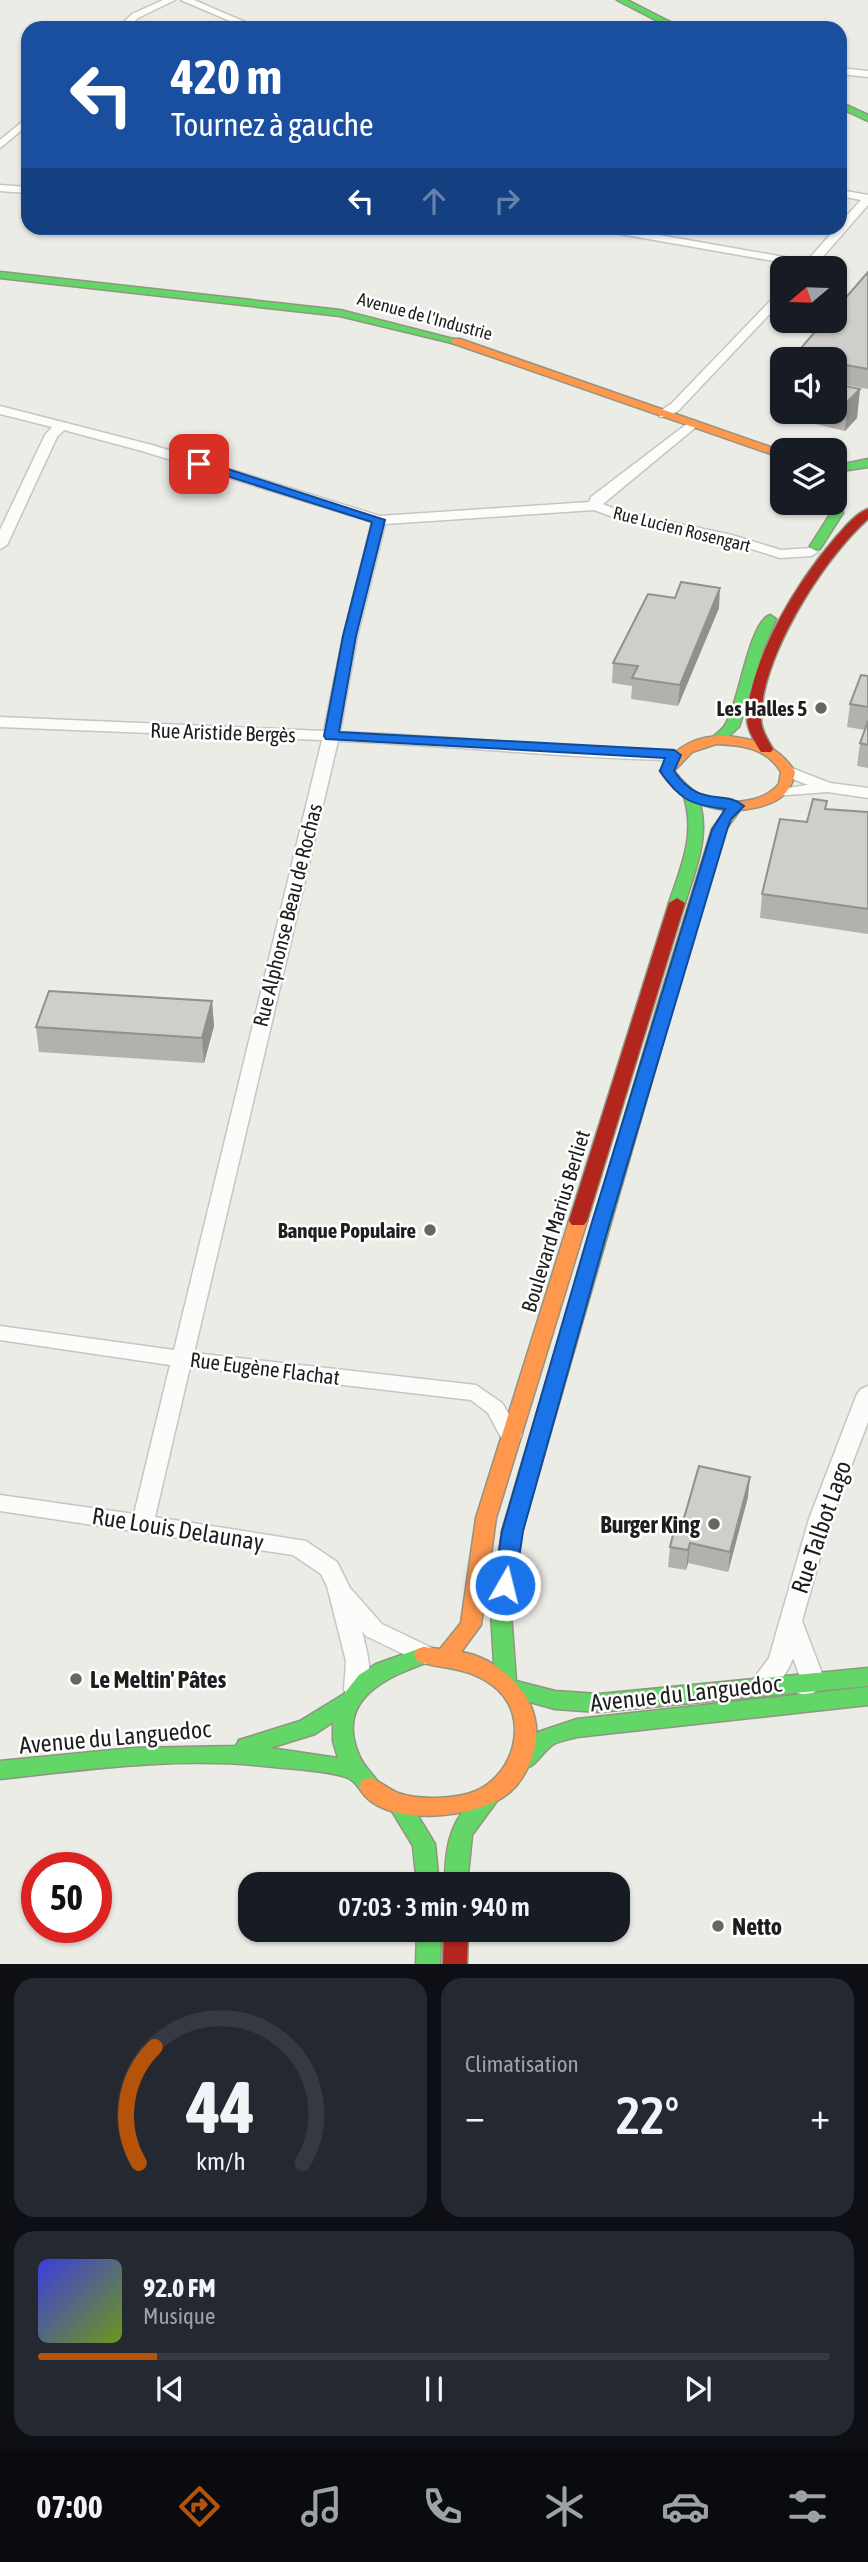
<!DOCTYPE html>
<html lang="fr">
<meta charset="utf-8">
<style>
body{margin:0;font-family:"Asap Condensed",sans-serif;background:#242831;color:#f1f3f6;height:100vh;display:flex;flex-direction:column;font-size:26px;white-space:nowrap}
*{box-sizing:border-box;margin:0}
p{font-size:23px;color:#9ea1a6}
.icon{flex:none;width:38px;height:38px;fill:none;stroke:currentColor;stroke-width:2;stroke-linecap:round;stroke-linejoin:round}
.map{position:relative;height:1964px;overflow:hidden}
.sheet{display:flex;flex-direction:column;gap:14px;padding:14px;background:#0d0f14;flex:1}
.sheet>*{flex:none}
.top-card{position:absolute;left:21px;top:21px;width:826px;height:214px;border-radius:21px;box-shadow:0 2px 5px #0004;background:#1a4fa0;color:#fff;overflow:hidden}
.needle{width:46px;rotate:251deg}
.fabs{position:absolute;left:770px;top:256px;display:grid;gap:14px}
.fabs a{display:grid;place-items:center;width:77px;height:77px;border-radius:14px;background:#171b24;box-shadow:0 2px 5px #0004;font-size:35px}
.speed{position:absolute;left:21px;top:1852px;display:flex;gap:14px;font-size:35px;font-weight:700;text-align:center}
.speed>*{display:grid;place-content:center;width:91px;height:91px;border-radius:50%;background:#171b24;box-shadow:0 2px 5px #0004;line-height:1}
.speed .limit{border:10px solid #d22;background:#fff;color:#111}
.pin{position:absolute;display:grid;place-items:center;width:60px;height:60px;color:#fff;margin:-30px;border-radius:14px;box-shadow:0 4px 10px #0006}
.me{position:absolute;width:77px;margin:-38px;rotate:8deg;stroke-linejoin:round;filter:drop-shadow(0 0 5px #0008)}
.turn{display:flex;align-items:center;gap:24px;height:147px;padding:0 35px;font-size:32px}
.turn .icon{width:91px;height:91px;stroke-width:2.5}
.turn b{display:block;font-size:49px;line-height:60px}
.lanes{display:flex;align-items:center;height:66px;padding:0 35px;background:#0003;justify-content:center;gap:35px;direction:ltr}
.lanes .off{opacity:.35}
.big{font-size:52px;font-weight:600;line-height:1.1}
.sheet .card{flex:1;display:flex;flex-direction:column;justify-content:center;gap:10px;min-width:0;padding:0 24px;border-radius:21px;background:#242831}
.sheet .dial{align-items:center;gap:0}
.dial svg{height:182px;overflow:visible;fill:none;stroke:#363941;stroke-width:7;stroke-linecap:round;text-anchor:middle}
.dial text{fill:#f1f3f6;stroke:none}
.song{display:flex;align-items:center;gap:21px}
.cover{width:84px;height:84px;border-radius:10px;background:linear-gradient(135deg,hsl(240 70% 55%),hsl(80 70% 35%))}
.played{height:7px;border-radius:4px;background:linear-gradient(90deg,#b45309 15%,#363941 15%)}
.keys{display:flex;justify-content:space-around;direction:ltr}
.heat{display:flex;justify-content:space-between;align-items:center;font-size:38px;direction:ltr}
.sheet .tiles{flex:1;display:grid;gap:14px;grid-template-columns:1fr 1fr}
.card:last-child{grid-column:span 2}
.trip{position:absolute;left:238px;top:1872px;width:392px;height:70px;border-radius:21px;background:#171b24;box-shadow:0 2px 5px #0004;font-weight:600;line-height:70px;text-align:center}
.dock{display:flex;height:112px;justify-content:space-around;align-items:center;background:#090b0e;color:#9ea1a6}
.dock .icon{width:49px;height:49px}
.dock .on{color:#b45309}
.dock b{font-size:32px;color:#f1f3f6}
.map>svg:first-child{display:block}
.lines{fill:none;stroke-linecap:round;stroke-linejoin:round}
.street-casing{stroke:#c5c5c3;stroke-width:3}
.fast-casing{stroke:#919580;stroke-width:3}
.slow-casing{stroke:#919580;stroke-width:3}
.jam-casing{stroke:#919580;stroke-width:3}
.street{fill:#fcfcfb;fill-rule:evenodd}
.fast{fill:#63d668;fill-rule:evenodd}
.slow{fill:#ff974d;fill-rule:evenodd}
.jam{fill:#b3261e;fill-rule:evenodd}
.wall{fill:#b2b1ae}
.shaded-wall{fill:#91908d}
.building{fill:#cfceca;stroke:#91908d;stroke-width:2}
.route{fill:#1a73e8;stroke:#114b97;stroke-width:2}
.poi-dot{fill:#666664;stroke:#fff;stroke-width:2.5}
.labels{text-anchor:middle;dominant-baseline:central;stroke-width:5;stroke-linejoin:round;paint-order:stroke}
.far-street-label{font-size:18px;fill:#1e1e1e;stroke:#fff}
.poi-label{font-size:21px;font-weight:bold;fill:#1e1e1e;stroke:#fff;text-anchor:end}
.street-label{font-size:21px;fill:#1e1e1e;stroke:#fff}
.near-poi-label{font-size:24px;font-weight:bold;fill:#1e1e1e;stroke:#fff;text-anchor:start}
.near-street-label{font-size:24px;fill:#1e1e1e;stroke:#fff}
</style>
<div class="map">
<svg width="868" height="1964" viewBox="0 0 868 1964">
<rect width="100%" height="100%" fill="#ecece7"/>
<g class="lines">
<!-- street casing -->
<g class="street-casing">
<path id="street" d="M163,0H175L138,18L128,28H118L132,14Z
M181,0H194L259,28H246Z
M840,68L868,71V77L840,74Z
M28,117V125L0,148V140Z
M0,185L28,187V193L0,191Z
M840,190L868,195V205L813,268L603,231L598,228H619L807,261L836,228H840V223L861,200L840,196Z
M782,292V301L679,410L668,417H660V411L671,404L778,293Z
M0,406L152,445L380,516L589,502L591,497L692,420L696,421V427L603,504L620,511L732,535L781,550L811,548L818,552L811,556L780,558L729,542L616,518L594,510L385,524L357,637L340,732C451,736 562,748 674,750L682,755L674,760C562,758 450,745 338,741L194,1353L476,1385L502,1403L522,1435L519,1441L511,1443L503,1441L488,1413L471,1400L190,1367L155,1517L306,1541L337,1562L350,1588L382,1624L432,1648L436,1655L432,1662L424,1664L366,1636L362,1631C367,1652 375,1676 364,1697L356,1700L348,1697L344,1690L346,1661L327,1586L321,1574L293,1555L0,1511V1495L134,1514L170,1365L0,1340V1326L174,1350L322,740L0,727V717L324,731L343,637L372,522L142,451L64,430L57,437L7,545L0,549V530L45,435L52,427L0,414Z
M789,767L830,783L868,788V798L828,792L773,796L771,793L773,790L808,785L783,775L781,772Z
M868,1386V1422L831,1519L802,1621L825,1681C819,1692 809,1697 797,1693L793,1686L800,1677L793,1658C787,1675 770,1699 752,1693L748,1686L769,1658L809,1519L857,1394L861,1389Z"/>
</g>
<!-- fast casing -->
<g class="fast-casing">
<path id="fast" d="M617,0H627L682,28H671Z
M840,102L868,115V121L840,108Z
M0,272L340,310L461,341L456,344L340,316L0,278Z
M868,459V467L835,472V466Z
M835,499L840,502L843,513L820,549H812L810,546L831,513L828,502H835Z
M770,615L776,619L763,650L739,727L721,743H711L709,740C714,735 722,731 725,725C739,706 748,623 770,615Z
M691,793L698,797C711,835 696,867 685,903L677,908L669,903C681,867 696,835 684,797Z
M666,999L674,1004L522,1531L511,1612L516,1681L555,1691L599,1694L868,1668V1686L599,1712L555,1709L505,1695L503,1688L499,1687L495,1681L491,1612L502,1531L658,1004Z
M424,1647L431,1649L434,1655L431,1661C389,1676 334,1698 359,1755C364,1768 375,1775 381,1787L378,1794C360,1800 361,1784 348,1778C332,1771 292,1769 274,1767C183,1756 90,1769 0,1779V1761L133,1748L236,1746L239,1740L300,1721L344,1694L359,1675L376,1664ZM333,1722V1741L338,1758L270,1748L315,1734Z
M868,1687V1705L577,1737C570,1739 560,1741 554,1744C539,1753 535,1774 515,1767L512,1761L538,1732L577,1719Z
M491,1785L499,1787L502,1794L472,1835L467,1885H445C445,1852 448,1827 470,1802C476,1794 482,1788 491,1785Z
M398,1794L406,1796L435,1844L439,1885H417L413,1846L387,1803L390,1796Z
M417,1930H441L440,1964H416Z"/>
</g>
<!-- slow casing -->
<g class="slow-casing">
<path id="slow" d="M452,339H460L782,451V458L452,343Z
M727,736C756,739 779,746 795,772C790,801 766,807 740,810L726,829L674,1004L666,1009L658,1004L712,829L726,810C696,806 677,796 660,771C675,746 697,735 727,736ZM716,744C742,745 767,748 781,772L779,784C762,805 722,806 699,794C689,789 681,780 674,771L692,752Z
M578,1215L584,1217L587,1221L496,1518L481,1625L461,1652C487,1656 507,1672 522,1691C534,1707 539,1727 535,1746C531,1763 524,1780 510,1792C480,1819 380,1830 359,1787L362,1780L370,1778C380,1781 388,1789 398,1793C418,1800 446,1799 467,1794C514,1782 534,1715 492,1685C467,1666 444,1670 417,1661L414,1655L417,1649L424,1647L440,1649L461,1623L476,1518L569,1221L572,1217Z"/>
</g>
<!-- jam casing -->
<g class="jam-casing">
<path id="jam" d="M868,509V519C823,559 761,657 761,719C761,730 768,740 773,749L771,752H761C755,742 747,730 747,718C751,657 797,582 836,537C845,527 855,514 868,509Z
M677,898L685,903L587,1221L584,1225H572L569,1221L669,903Z
M444,1930H468L467,1964H443Z"/>
</g>
<!-- street -->
<use href="#street" class="street"/>
<!-- fast -->
<use href="#fast" class="fast"/>
<!-- slow -->
<use href="#slow" class="slow"/>
<!-- jam -->
<use href="#jam" class="jam"/>
</g>
<!-- wall -->
<path class="wall" d="M868,272V389L835,383V359H794L795,355Z
M835,384L860,389L857,418L845,431L811,423L812,411H835Z
M719,608L678,706L631,699L632,686L612,683L613,663Z
M868,676V768L857,766L860,743L865,730L847,727L850,704Z
M826,809L868,812V934L760,918L762,894L807,822Z
M212,1001L214,1026L204,1063L39,1052L36,1027Z
M748,1497L728,1572L688,1563L686,1570L668,1567L670,1547L680,1532Z"/>
<!-- shaded-wall -->
<path class="shaded-wall" d="M860,389L857,418L845,431L847,402Z
M720,588L719,608L678,706L680,685Z
M212,1001L214,1026L204,1063L202,1038Z
M750,1477L748,1497L728,1572L730,1552Z
M690,1543L688,1563L686,1570L688,1550Z"/>
<!-- building -->
<path class="building" d="M868,272V369L835,363V359H814L795,355L825,320H835V310Z
M835,384L860,389L847,402L835,399Z
M681,582L720,588L680,685L632,678L638,666L613,663L648,594L675,598Z
M861,675L868,676V707L850,704Z
M868,721V745L860,743Z
M813,799L827,801L825,809L868,812V909L762,894L780,819L807,822Z
M49,991L212,1001L202,1038L36,1027Z
M699,1466L750,1477L730,1552L690,1543L688,1550L670,1547L674,1531L680,1532Z"/>
<!-- route -->
<path class="route" d="M195,461H203L385,520L356,636L339,732L674,750L681,755L674,771C701,810 723,788 744,806L731,819L727,830L607,1232L523,1531L515,1585L512,1591H497L494,1585L502,1531L589,1232L712,830L725,809C690,805 679,799 660,771L665,758L326,739L324,736L343,636L372,522L195,466Z"/>
<!-- markers -->
<g class="poi-dot">
<circle cx="821" cy="708" r="7"/>
<circle cx="430" cy="1230" r="7"/>
<circle cx="714" cy="1524" r="7"/>
<circle cx="76" cy="1679" r="7"/>
<circle cx="718" cy="1926" r="7"/>
</g>
<g class="labels">
<!-- far-street labels -->
<g class="far-street-label">
<text transform="translate(425 316) rotate(15)">Avenue de l'Industrie</text>
<text transform="translate(682 529) rotate(14)">Rue Lucien Rosengart</text>
</g>
<!-- poi labels -->
<g class="poi-label">
<text x="807" y="708">Les Halles 5</text>
<text x="416" y="1230">Banque Populaire</text>
</g>
<!-- street labels -->
<g class="street-label">
<text transform="translate(223 732) rotate(2)">Rue Aristide Bergès</text>
<text transform="translate(287 915) rotate(-76)">Rue Alphonse Beau de Rochas</text>
<text transform="translate(555 1221) rotate(-73)">Boulevard Marius Berliet</text>
<text transform="translate(265 1368) rotate(7)">Rue Eugène Flachat</text>
</g>
<!-- near-poi labels -->
<g class="near-poi-label">
<text x="700" y="1524" text-anchor="end">Burger King</text>
<text x="90" y="1679">Le Meltin' Pâtes</text>
<text x="732" y="1926">Netto</text>
</g>
<!-- near-street labels -->
<g class="near-street-label">
<text transform="translate(821 1527) rotate(-71)">Rue Talbot Lago</text>
<text transform="translate(178 1529) rotate(9)">Rue Louis Delaunay</text>
<text transform="translate(686 1693) rotate(-6)">Avenue du Languedoc</text>
<text transform="translate(115 1737) rotate(-5)">Avenue du Languedoc</text>
</g>
</g>
</svg>
<div class="fabs">
<a><svg class="needle" viewBox="-14 -14 28 28"><path d="M0-13l5 13h-10z" fill="#e53935"/><path d="M0 13l5-13h-10z" fill="#9ea1a6"/></svg></a>
<a><svg class="icon" aria-label="sound" viewBox="0 0 24 24"><path d="M4 9h4l5-4v14l-5-4H4zM17 9q2 3 0 6"/></svg></a>
<a><svg class="icon" aria-label="layers" viewBox="0 0 24 24"><path d="M12 4l9 5-9 5-9-5zM3 14l9 5 9-5"/></svg></a>
</div>
<div class="speed"><div class="limit">50</div></div>
<div class="pin" style="left:199px;top:464px;background:#d93025"><svg class="icon" aria-label="arrive" viewBox="0 0 24 24"><path d="M6 21V4h12l-3 4 3 4H6"/></svg></div>
<svg class="me" style="left:505px;top:1585px" viewBox="-20 -20 40 40"><circle r="17" fill="#1a73e8" stroke="#fff" stroke-width="3"/><path d="M0-11L8 9 0 5-8 9z" fill="#fff"/></svg>
<div class="trip">07:03 · 3 min · 940 m</div>
<div class="top-card">
<div class="turn"><svg class="icon" aria-label="left" viewBox="0 0 24 24"><path d="M17 20v-9H6M10 6l-5 5 5 5"/></svg><div><b>420 m</b>Tournez à gauche</div></div>
<div class="lanes"><svg class="icon" aria-label="left" viewBox="0 0 24 24"><path d="M17 20v-9H6M10 6l-5 5 5 5"/></svg><svg class="icon off" aria-label="ahead" viewBox="0 0 24 24"><path d="M12 20V5M6 11l6-6 6 6"/></svg><svg class="icon off" aria-label="right" viewBox="0 0 24 24"><path d="M7 20v-9h11M14 6l5 5-5 5"/></svg></div>
</div>
</div>
<section class="sheet">
<div class="tiles">
<div class="card dial"><svg viewBox="0 0 100 80">
<path d="M14 69A42 42 0 1 1 86 69"/>
<path d="M14 69A42 42 0 0 1 21 18" stroke="#b45309"/>
<text x="50" y="56" font-size="32" font-weight="700">44</text>
<text x="50" y="72" font-size="11">km/h</text>
</svg></div>
<div class="card"><p>Climatisation</p>
<div class="heat"><a>−</a><b class="big">22°</b><a>+</a></div>
</div>
<div class="card">
<div class="song"><i class="cover"></i><div><b>92.0 FM</b><p>Musique</p></div></div>
<div class="played"></div>
<div class="keys"><svg class="icon" aria-label="previous" viewBox="0 0 24 24"><path d="M18 5L8 12l10 7zM5 5v14"/></svg><svg class="icon" aria-label="pause" viewBox="0 0 24 24"><path d="M8 5v14M16 5v14"/></svg><svg class="icon" aria-label="next" viewBox="0 0 24 24"><path d="M6 5l10 7-10 7zM19 5v14"/></svg></div>
</div>
</div>
</section>
<nav class="dock">
<b>07:00</b>
<svg class="icon on" aria-label="directions" viewBox="0 0 24 24"><path d="M12 3l9 9-9 9-9-9zM9 14v-3h6M13 9l2 2-2 2"/></svg>
<svg class="icon" aria-label="music" viewBox="0 0 24 24"><path d="M9 18V5l10-2v13"/><circle cx="6" cy="18" r="3"/><circle cx="16" cy="16" r="3"/></svg>
<svg class="icon" aria-label="phone" viewBox="0 0 24 24"><path d="M5 4h4l2 5-3 2q2 4 5 5l2-3 5 2v4C11 20 4 13 5 4z"/></svg>
<svg class="icon" aria-label="climate" viewBox="0 0 24 24"><path d="M12 3v18M4 7l16 10M4 17L20 7"/></svg>
<svg class="icon" aria-label="car" viewBox="0 0 24 24"><path d="M5 17H2v-5l4-1 3-4h7l3 4 3 1v5h-3M9 17h6M6 11h13"/><circle cx="7" cy="17" r="2"/><circle cx="17" cy="17" r="2"/></svg>
<svg class="icon" aria-label="filters" viewBox="0 0 24 24"><path d="M4 7h16M4 17h16"/><circle cx="9" cy="7" r="2"/><circle cx="15" cy="17" r="2"/></svg>
</nav>
